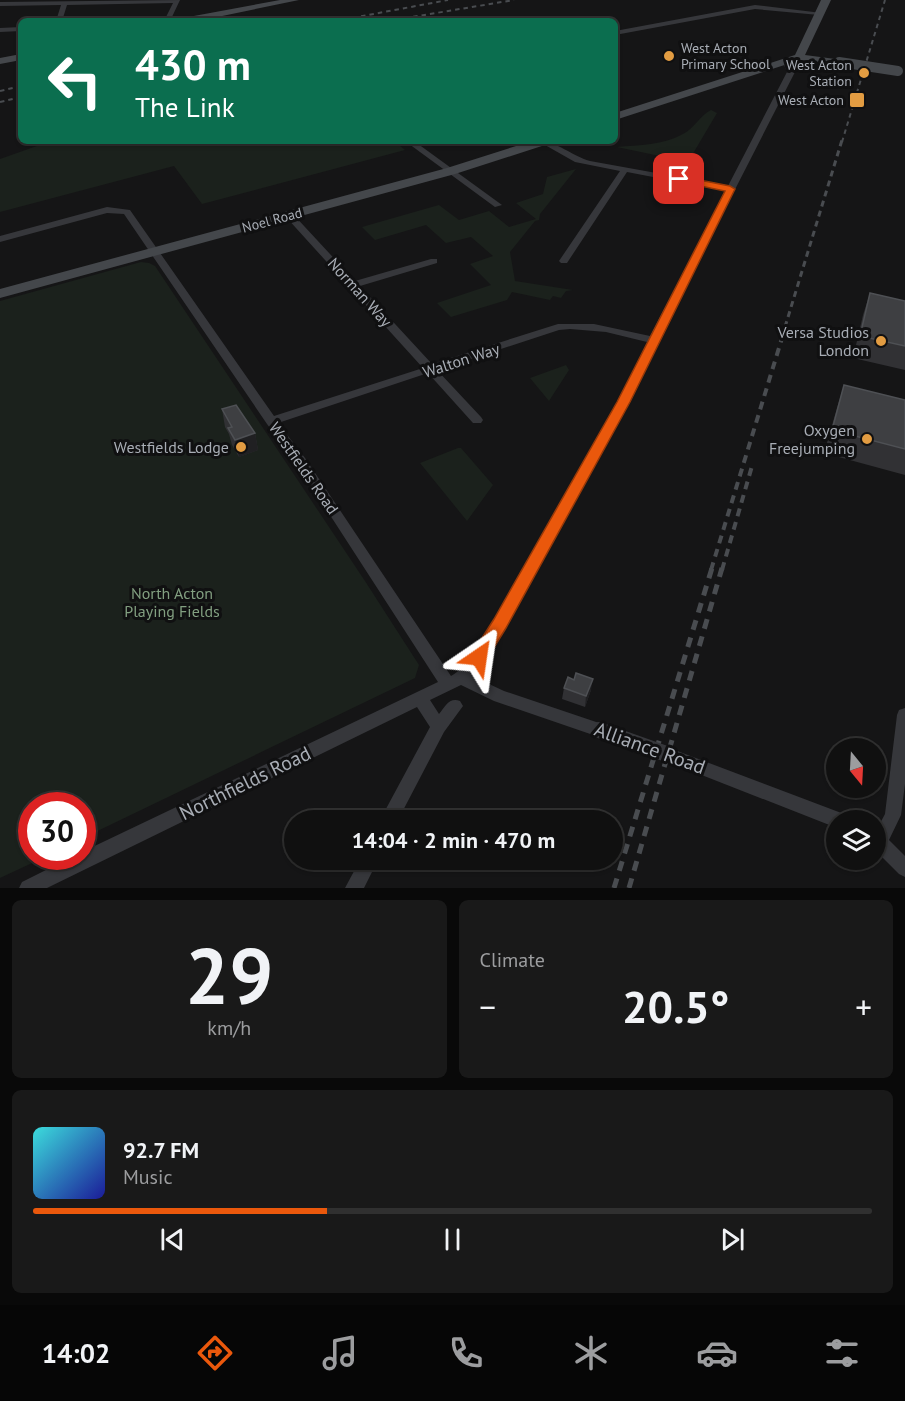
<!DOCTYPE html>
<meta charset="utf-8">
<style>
body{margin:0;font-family:"PT Sans",sans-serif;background:#191919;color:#f1f3f6;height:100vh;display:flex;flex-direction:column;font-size:22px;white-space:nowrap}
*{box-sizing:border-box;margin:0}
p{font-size:20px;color:#9c9d9f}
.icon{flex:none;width:33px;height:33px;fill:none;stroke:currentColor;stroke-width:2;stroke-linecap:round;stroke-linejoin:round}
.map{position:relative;height:888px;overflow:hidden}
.panel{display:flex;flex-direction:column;gap:12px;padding:12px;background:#090909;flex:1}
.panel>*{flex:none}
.guide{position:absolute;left:18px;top:18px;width:600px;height:126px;border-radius:9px;box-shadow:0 2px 4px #0004,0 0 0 2px #303030;background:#0b6e4f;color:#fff;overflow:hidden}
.needle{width:39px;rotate:162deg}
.controls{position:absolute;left:826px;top:738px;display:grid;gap:12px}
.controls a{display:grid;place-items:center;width:60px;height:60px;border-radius:50%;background:#101010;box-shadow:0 2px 4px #0004,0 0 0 2px #303030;font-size:30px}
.speed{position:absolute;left:18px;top:792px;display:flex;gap:12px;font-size:30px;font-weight:700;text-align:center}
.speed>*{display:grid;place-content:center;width:78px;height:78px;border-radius:50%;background:#101010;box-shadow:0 2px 4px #0004,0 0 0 2px #303030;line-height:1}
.speed .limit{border:9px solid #d22;background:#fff;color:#111}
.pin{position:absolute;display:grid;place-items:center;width:51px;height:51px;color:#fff;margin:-26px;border-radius:12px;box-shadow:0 3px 9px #0006}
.me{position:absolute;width:66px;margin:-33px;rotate:32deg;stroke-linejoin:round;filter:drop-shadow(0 0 4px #0008)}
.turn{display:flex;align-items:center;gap:21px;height:126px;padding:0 18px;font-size:27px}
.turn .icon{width:78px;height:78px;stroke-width:2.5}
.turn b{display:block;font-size:42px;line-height:51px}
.big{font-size:45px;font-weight:700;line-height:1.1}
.panel .card{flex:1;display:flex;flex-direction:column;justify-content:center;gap:9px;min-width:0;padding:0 21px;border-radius:9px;background:#191919}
.panel .dial{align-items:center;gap:0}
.dial b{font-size:78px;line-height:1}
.song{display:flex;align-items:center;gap:18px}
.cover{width:72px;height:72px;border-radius:9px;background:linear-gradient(135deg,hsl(180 70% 55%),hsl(240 70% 35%))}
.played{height:6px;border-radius:3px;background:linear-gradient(90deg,#ea580c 35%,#303030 35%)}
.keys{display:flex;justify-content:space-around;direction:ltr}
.heat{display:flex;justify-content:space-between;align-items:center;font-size:33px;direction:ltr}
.panel .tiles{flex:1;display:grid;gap:12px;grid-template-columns:1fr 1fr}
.card:last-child{grid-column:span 2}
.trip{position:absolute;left:284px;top:810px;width:339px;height:60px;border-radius:30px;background:#101010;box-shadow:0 2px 4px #0004,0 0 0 2px #303030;font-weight:700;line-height:60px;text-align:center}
.dock{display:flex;height:96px;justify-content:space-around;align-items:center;background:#060606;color:#9c9d9f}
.dock .icon{width:42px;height:42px}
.dock .selected{color:#ea580c}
.dock b{font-size:27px;color:#f1f3f6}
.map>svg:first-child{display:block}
.green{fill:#1b211c}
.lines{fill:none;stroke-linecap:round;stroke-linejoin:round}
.street{fill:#36373b;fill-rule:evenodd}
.secondary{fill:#44474b;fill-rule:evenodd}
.rail-far3{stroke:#494c50;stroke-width:2;stroke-dasharray:4.5 4;stroke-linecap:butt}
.rail-far2{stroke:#494c50;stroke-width:3;stroke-dasharray:6 4.5;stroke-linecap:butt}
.rail-far1{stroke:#494c50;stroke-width:4;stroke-dasharray:8 6;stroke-linecap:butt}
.rail{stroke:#494c50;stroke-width:5;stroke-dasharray:10 8;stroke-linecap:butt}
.street-bridge{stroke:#36373b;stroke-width:16}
.secondary-bridge{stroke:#44474b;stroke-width:10}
.wall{fill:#313134}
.shaded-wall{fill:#202022}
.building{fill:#3e3f42;stroke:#4e5054;stroke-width:1.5}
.route{fill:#ea580c;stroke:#983908;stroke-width:1.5}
.poi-dot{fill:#e29c42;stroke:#101011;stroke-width:2}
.labels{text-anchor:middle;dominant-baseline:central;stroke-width:6;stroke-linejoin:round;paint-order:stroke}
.far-poi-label{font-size:14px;fill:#a8adb5;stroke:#101011;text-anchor:end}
.far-street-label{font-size:14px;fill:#a8adb5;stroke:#101011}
.street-label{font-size:16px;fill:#a8adb5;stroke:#101011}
.poi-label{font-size:16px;fill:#a8adb5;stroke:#101011;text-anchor:end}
.park-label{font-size:16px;fill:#829f80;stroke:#101011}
.near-street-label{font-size:20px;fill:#a8adb5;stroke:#101011}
</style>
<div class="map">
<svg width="905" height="888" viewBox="0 0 905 888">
<rect width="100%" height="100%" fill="#151516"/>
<!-- green -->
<path class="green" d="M711,110L717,113L688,162L617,147C639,145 663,145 683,134C695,128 699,116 711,110Z
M51,141H394L405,150L202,204L174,166L0,212V159Z
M576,169L540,214L539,220L535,221L510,252L515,281L573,290L566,291L561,298L553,296L550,300L512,292L507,300L451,317L437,303L491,285L470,264L493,256L471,237L446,243L426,225L375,240L362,227L439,205L459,220L489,211L509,227L536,219L516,203L543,194L547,177Z
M141,262L149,263L155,266L365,581L419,665L415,678L83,838L82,806H32V856L45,857L0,878V301Z
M566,365L569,370L549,401L530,378Z
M458,448H461L493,485L467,521L420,463Z"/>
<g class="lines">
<!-- street -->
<path class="street" d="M180,0L171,19L173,21H166L165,19L173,3L67,5L62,21H56L61,5L0,6V2Z
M755,5L822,13L819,15L755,9L615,35V31Z
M21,27V31L0,32V28Z
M782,60L789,63L795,72L658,340L630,402L505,627L484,661L472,676L504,691L605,725L607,730L605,735L599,737L494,701L461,685L430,700L439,714C445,707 449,697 460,701L463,706L444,732L398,820H380L430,727L417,707L47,888H19L22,882L74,856H82V852L438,682L297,464L267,424L124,214L107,213L0,242V236L107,207L130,210L274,416L423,368L286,217V213H292L355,281L431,259H437V263L360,286L432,364L558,324H594L650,336L726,191L627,172L567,263H561L559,261L620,171L575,162L538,141C557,141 572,156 590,161L728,186L787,72L784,65L779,62ZM570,329L606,332L647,342L618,402L495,619C485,635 469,667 451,676L305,458L278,423L428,373L473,423H481L483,420L481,417L437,370L559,330Z
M405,141H414L502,205L495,207Z
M905,708V784L901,815L889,840L905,856V877L899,874L876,851V831L885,814L897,715L899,710Z
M672,749L844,814L847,820H837V828L666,761L664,756L666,751Z
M360,860H378L364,888H345Z"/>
<!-- secondary -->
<path class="secondary" d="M280,0H299L198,21H178L183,18Z
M821,0H831L805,55L843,60V64L800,60L615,120V113L795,55Z
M21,54V60L0,64V58Z
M532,141H550L548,144L455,174L0,298V289L447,168Z"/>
<!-- rail-far3 -->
<path class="rail-far3" d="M336,21L448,0
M370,21L395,17
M388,21L514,0
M0,91L21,86
M0,102L21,97
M842,142L885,0"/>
<!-- rail-far2 -->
<path class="rail-far2" d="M785,327L842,140"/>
<!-- rail-far1 -->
<path class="rail-far1" d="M711,570L786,325
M722,570L752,466"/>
<!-- rail -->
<path class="rail" d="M614,888L712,568
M629,888L722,568"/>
<!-- street-bridge -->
<path class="street-bridge" d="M599,730L672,756"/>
<!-- secondary-bridge -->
<path class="secondary-bridge" d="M839,62L898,71"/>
</g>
<!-- wall -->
<path class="wall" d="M870,293L905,301V370L853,358L863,315Z
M844,385L905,400V475L824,453L837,408Z
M222,409L255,433L258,450L239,457L232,445L229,434L225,427Z
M564,688L591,690L585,707L562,699Z"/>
<!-- shaded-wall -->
<path class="shaded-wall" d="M255,433L258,450L239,457L235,440Z
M593,679L591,690L585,707L586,696Z"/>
<!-- building -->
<path class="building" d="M870,293L905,301V346L860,336Z
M844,385L905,400V449L832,430Z
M236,405L255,433L235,440L228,428L232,427L222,409Z
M576,673L593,679L586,696L564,688L568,677L574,680Z"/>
<!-- route -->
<path class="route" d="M679,176L730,186L735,189L630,402L506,628L485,662L479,664L473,662L471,657L473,652L494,619L617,402L725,191L676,181V177Z"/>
<!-- markers -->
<g class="poi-dot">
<circle cx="669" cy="56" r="6"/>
<circle cx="864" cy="73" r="6"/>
<rect x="849" y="92" width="16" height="16" rx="3"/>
<circle cx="881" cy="341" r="6"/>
<circle cx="867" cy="439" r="6"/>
<circle cx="241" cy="447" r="6"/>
</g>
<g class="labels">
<!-- far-poi labels -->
<g class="far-poi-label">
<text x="681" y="48" text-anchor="start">West Acton<tspan x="681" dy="16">Primary School</tspan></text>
<text x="852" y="65">West Acton<tspan x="852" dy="16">Station</tspan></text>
<text x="844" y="100">West Acton</text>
</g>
<!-- far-street labels -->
<g class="far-street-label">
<text transform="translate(272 220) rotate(-15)">Noel Road</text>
</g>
<!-- street labels -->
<g class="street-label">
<text transform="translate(360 292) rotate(48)">Norman Way</text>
<text transform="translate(461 360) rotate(-18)">Walton Way</text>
<text transform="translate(304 468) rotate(55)">Westfields Road</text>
</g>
<!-- poi labels -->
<g class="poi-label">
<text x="869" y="332">Versa Studios<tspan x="869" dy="18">London</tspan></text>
<text x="855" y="430">Oxygen<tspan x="855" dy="18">Freejumping</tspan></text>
<text x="229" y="447">Westfields Lodge</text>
</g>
<!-- park labels -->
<g class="park-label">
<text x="172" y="593">North Acton<tspan x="172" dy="18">Playing Fields</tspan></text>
</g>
<!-- near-street labels -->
<g class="near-street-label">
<text transform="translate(650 748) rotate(20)">Alliance Road</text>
<text transform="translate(245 783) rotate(-26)">Northfields Road</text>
</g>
</g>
</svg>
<div class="controls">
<a><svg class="needle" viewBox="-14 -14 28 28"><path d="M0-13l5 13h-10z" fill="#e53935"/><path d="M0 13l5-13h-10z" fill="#9c9d9f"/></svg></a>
<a><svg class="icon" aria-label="layers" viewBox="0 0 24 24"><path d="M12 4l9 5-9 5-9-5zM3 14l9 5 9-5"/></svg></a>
</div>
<div class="speed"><div class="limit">30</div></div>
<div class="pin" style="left:679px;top:179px;background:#d93025"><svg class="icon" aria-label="arrive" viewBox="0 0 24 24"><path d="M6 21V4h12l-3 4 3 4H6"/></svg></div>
<svg class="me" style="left:479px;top:657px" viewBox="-20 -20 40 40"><path d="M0-17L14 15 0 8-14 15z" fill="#ea580c" stroke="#fff" stroke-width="4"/></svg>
<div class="trip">14:04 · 2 min · 470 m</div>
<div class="guide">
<div class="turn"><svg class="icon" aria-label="left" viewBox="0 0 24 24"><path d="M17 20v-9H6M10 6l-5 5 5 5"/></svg><div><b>430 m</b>The Link</div></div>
</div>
</div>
<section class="panel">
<div class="tiles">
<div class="card dial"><b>29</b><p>km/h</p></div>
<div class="card"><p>Climate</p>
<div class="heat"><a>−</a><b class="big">20.5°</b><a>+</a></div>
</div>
<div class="card">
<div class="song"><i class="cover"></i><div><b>92.7 FM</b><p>Music</p></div></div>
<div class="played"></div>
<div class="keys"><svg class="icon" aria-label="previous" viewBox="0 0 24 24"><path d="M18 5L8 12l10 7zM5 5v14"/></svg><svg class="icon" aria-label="pause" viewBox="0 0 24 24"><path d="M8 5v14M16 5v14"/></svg><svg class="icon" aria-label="next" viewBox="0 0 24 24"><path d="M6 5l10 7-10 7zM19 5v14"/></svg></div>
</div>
</div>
</section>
<nav class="dock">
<b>14:02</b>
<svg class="icon selected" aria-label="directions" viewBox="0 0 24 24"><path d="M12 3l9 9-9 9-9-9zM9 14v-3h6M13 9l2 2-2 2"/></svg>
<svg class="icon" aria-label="music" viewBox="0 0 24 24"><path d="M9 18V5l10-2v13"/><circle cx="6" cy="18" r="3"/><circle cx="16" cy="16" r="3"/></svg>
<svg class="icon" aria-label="phone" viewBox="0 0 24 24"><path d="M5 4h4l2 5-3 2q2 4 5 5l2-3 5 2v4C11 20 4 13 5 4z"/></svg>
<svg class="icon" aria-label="climate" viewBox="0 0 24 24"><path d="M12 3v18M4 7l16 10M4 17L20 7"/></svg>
<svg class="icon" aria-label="car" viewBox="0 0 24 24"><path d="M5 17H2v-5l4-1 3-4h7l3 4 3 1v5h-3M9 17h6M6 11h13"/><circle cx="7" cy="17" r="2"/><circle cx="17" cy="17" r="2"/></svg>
<svg class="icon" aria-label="filters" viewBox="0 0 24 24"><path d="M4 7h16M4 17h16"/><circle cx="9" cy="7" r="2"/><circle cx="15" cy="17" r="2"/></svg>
</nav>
